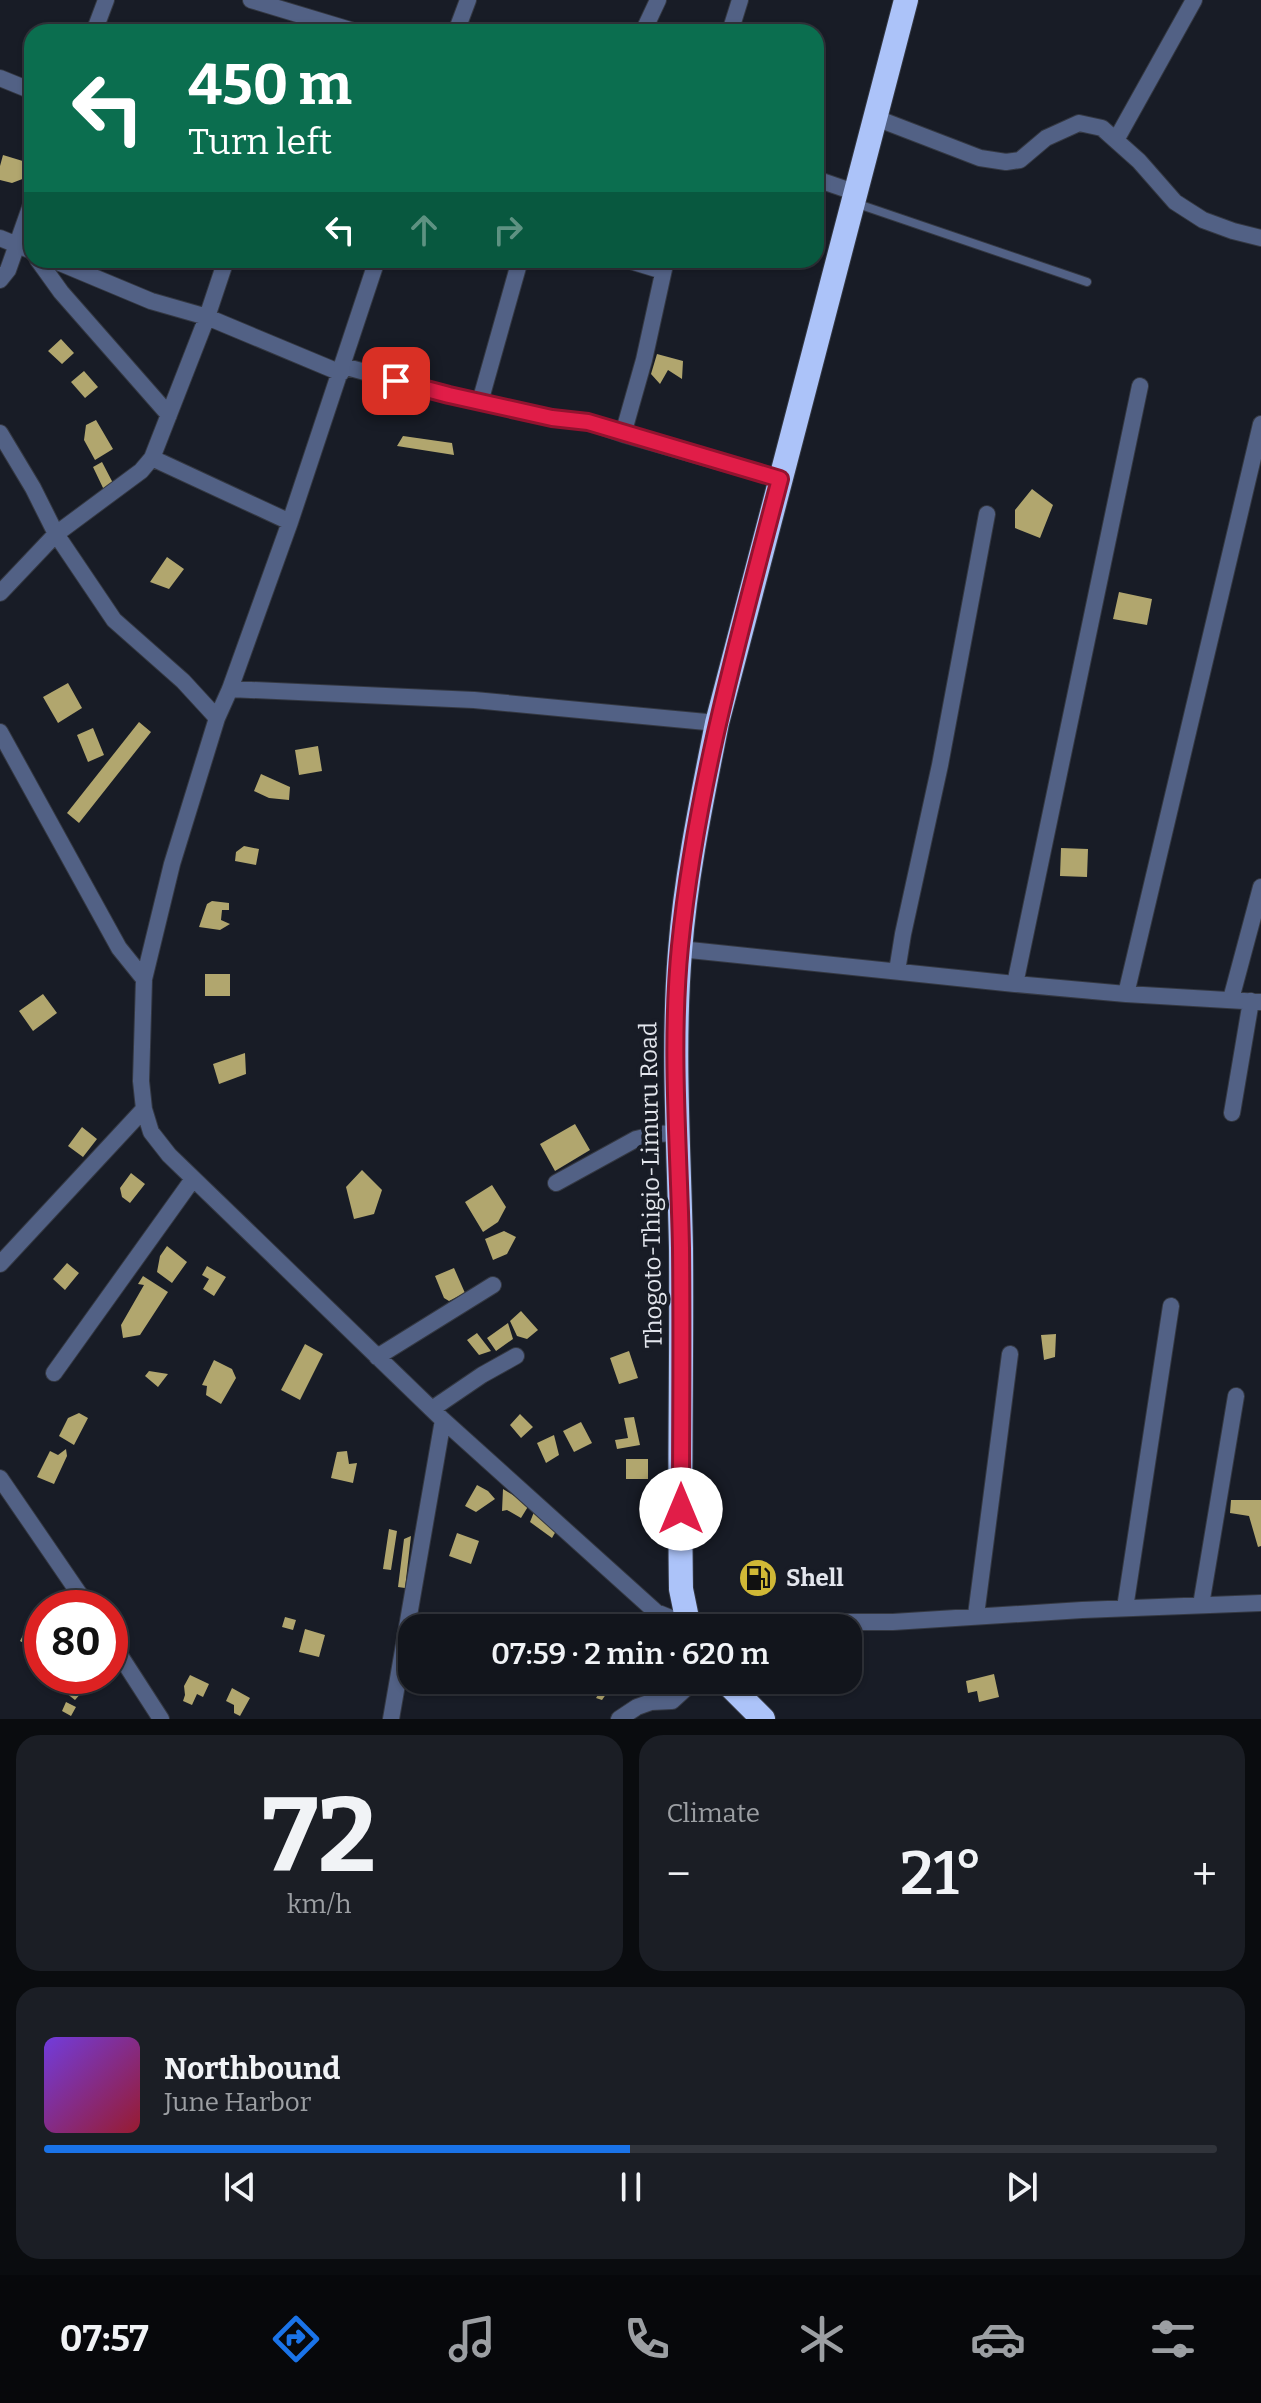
<!DOCTYPE html>
<meta charset="utf-8">
<style>
body{margin:0;font-family:Bitter,serif;background:#1b1e25;color:#f1f3f6;height:100vh;display:flex;flex-direction:column;font-size:30px;white-space:nowrap}
*{box-sizing:border-box;margin:0}
p{font-size:26px;color:#9c9fa3}
.icon{flex:none;width:44px;height:44px;fill:none;stroke:currentColor;stroke-width:2;stroke-linecap:round;stroke-linejoin:round}
.map{position:relative;height:1719px;overflow:hidden}
.drawer{display:flex;flex-direction:column;gap:16px;padding:16px;background:#0a0c0f;flex:1}
.drawer>*{flex:none}
.guide{position:absolute;left:24px;top:24px;width:800px;height:244px;border-radius:24px;box-shadow:0 2px 6px #0004,0 0 0 2px #31343b;background:#0b6e4f;color:#fff;overflow:hidden}
.speed{position:absolute;left:24px;top:1590px;display:flex;gap:16px;font-size:40px;font-weight:700;text-align:center}
.speed>*{display:grid;place-content:center;width:104px;height:104px;border-radius:50%;background:#12151c;box-shadow:0 2px 6px #0004,0 0 0 2px #31343b;line-height:1}
.speed .limit{border:12px solid #d22;background:#fff;color:#111}
.pin{position:absolute;display:grid;place-items:center;width:68px;height:68px;color:#fff;margin:-34px;border-radius:16px;box-shadow:0 4px 12px #0006}
.me{position:absolute;width:88px;margin:-44px;rotate:0deg;stroke-linejoin:round;filter:drop-shadow(0 0 6px #0008)}
.turn{display:flex;align-items:center;gap:28px;height:168px;padding:0 32px;font-size:36px}
.turn .icon{width:104px;height:104px;stroke-width:2.5}
.turn b{display:block;font-size:56px;line-height:68px}
.lanes{display:flex;align-items:center;height:76px;padding:0 32px;background:#0003;justify-content:center;gap:40px;direction:ltr}
.lanes .off{opacity:.35}
.big{font-size:60px;font-weight:600;line-height:1.1}
.drawer .tile{flex:1;display:flex;flex-direction:column;justify-content:center;gap:12px;min-width:0;padding:0 28px;border-radius:24px;background:#1b1e25}
.drawer .dial{align-items:center;gap:0}
.dial b{font-size:104px;line-height:1}
.song{display:flex;align-items:center;gap:24px}
.cover{width:96px;height:96px;border-radius:12px;background:linear-gradient(135deg,hsl(260 70% 55%),hsl(350 70% 35%))}
.played{height:8px;border-radius:4px;background:linear-gradient(90deg,#1a73e8 50%,#31343b 50%)}
.keys{display:flex;justify-content:space-around;direction:ltr}
.heat{display:flex;justify-content:space-between;align-items:center;font-size:44px;direction:ltr}
.drawer .tiles{flex:1;display:grid;gap:16px;grid-template-columns:1fr 1fr}
.tile:last-child{grid-column:span 2}
.trip{position:absolute;left:398px;top:1614px;width:464px;height:80px;border-radius:24px;background:#12151c;box-shadow:0 2px 6px #0004,0 0 0 2px #31343b;font-weight:600;line-height:80px;text-align:center}
.tab-bar{display:flex;height:128px;justify-content:space-around;align-items:center;background:#07080b;color:#9c9fa3}
.tab-bar .icon{width:56px;height:56px}
.tab-bar .current{color:#1a73e8}
.tab-bar b{font-size:36px;color:#f1f3f6}
.map>svg:first-child{display:block}
.building{fill:#b1a66e}
.lines{fill:none;stroke-linecap:round;stroke-linejoin:round}
.lane-casing{stroke:#343842;stroke-width:10}
.street-casing{stroke:#343842;stroke-width:18}
.highway-casing{stroke:#343842;stroke-width:26}
.lane{stroke:#526185;stroke-width:8}
.street{stroke:#526185;stroke-width:16}
.highway{stroke:#acc3f9;stroke-width:24}
.route-casing{stroke:#92132f;stroke-width:20}
.route{stroke:#e11d48;stroke-width:14}
.labels{text-anchor:middle;dominant-baseline:central;stroke-width:8;stroke-linejoin:round;paint-order:stroke}
.street-label{font-size:24px;fill:#e3e6ed;stroke:#181c26}
.poi-label{font-size:24px;font-weight:bold;fill:#e3e6ed;stroke:#181c26;text-anchor:start}
</style>
<div class="map">
<svg width="1261" height="1719" viewBox="0 0 1261 1719">
<rect width="100%" height="100%" fill="#181c26"/>
<!-- building -->
<path class="building" d="M3,155L26,162L25,178L12,183L0,180V166Z
M61,339L74,353L62,364L48,351Z
M657,354L683,361L682,379L668,370L660,384L651,374Z
M84,371L98,387L85,398L71,382Z
M96,420L113,449L95,460L84,440L86,425Z
M403,436L452,443L454,455L397,446Z
M102,462L114,485L104,490L93,467Z
M1032,489L1053,505L1040,538L1015,528V510Z
M167,557L184,569L169,589L150,582Z
M1119,592L1152,599L1147,625L1113,619Z
M68,683L82,708L58,723L43,697Z
M139,722L151,732L79,823L67,813Z
M93,728L104,755L88,762L77,735Z
M318,746L322,771L299,775L295,750Z
M261,774L290,787L289,800L269,798L254,791Z
M244,846L259,849L256,865L235,861L236,852Z
M1061,848L1088,849L1087,877L1060,876Z
M212,901L229,903V910H222L221,920L230,924L220,930L199,927L207,904Z
M205,974H230V996H205Z
M43,994L57,1013L33,1031L19,1011Z
M245,1053L246,1074L219,1084L213,1064Z
M575,1124L590,1150L555,1171L540,1144Z
M82,1127L97,1139L83,1157L68,1146Z
M362,1170L382,1190L374,1214L354,1219L346,1187Z
M131,1173L145,1184L130,1203L122,1197L120,1188Z
M492,1185L506,1207L498,1222L483,1232L465,1202Z
M504,1231L516,1237L507,1254L493,1260L485,1239Z
M167,1246L187,1262L172,1283L157,1272L160,1256Z
M67,1263L79,1273L65,1290L53,1279Z
M207,1266L226,1277L214,1296L203,1289L209,1279L202,1275Z
M454,1268L465,1293L449,1301L444,1298L435,1276Z
M143,1276L168,1292L140,1335L123,1338L121,1325L144,1285L138,1284Z
M521,1311L538,1330L527,1339L517,1336L510,1321Z
M508,1323L513,1339L496,1351L487,1338Z
M477,1333L491,1351L479,1355L467,1340Z
M1056,1334L1055,1357L1044,1360L1041,1335Z
M305,1344L323,1354L300,1400L281,1390Z
M629,1351L638,1378L619,1384L610,1358Z
M214,1360L232,1369L236,1378L221,1404L206,1395L207,1386L202,1385Z
M149,1371L168,1374L158,1387L145,1376Z
M79,1413L88,1418L74,1445L59,1436L68,1418Z
M520,1414L533,1427L521,1438L510,1425Z
M634,1417L640,1445L617,1449L615,1440L628,1438L624,1418Z
M581,1422L592,1443L574,1452L563,1431Z
M554,1435L559,1455L546,1463L537,1443Z
M66,1449L67,1456L54,1484L37,1477L50,1451L58,1455Z
M347,1451L349,1464L357,1463L353,1483L331,1478L337,1452Z
M626,1459H648V1479H626Z
M477,1485L488,1491L495,1499L476,1512L465,1506Z
M503,1489L529,1505L521,1518L507,1510L502,1511Z
M1231,1500H1261V1546L1258,1547L1249,1516L1230,1513Z
M534,1512L556,1531L552,1538L530,1522Z
M389,1529L397,1531L391,1570L383,1569Z
M457,1533L479,1541L471,1564L449,1556Z
M411,1536L405,1588L398,1587L404,1539Z
M285,1617L296,1620L293,1630L282,1627Z
M27,1627L37,1632L42,1641L29,1646L20,1641Z
M305,1629L325,1635L319,1657L299,1652Z
M994,1674L999,1697L979,1702L977,1691L968,1693L966,1681Z
M190,1675L209,1684L203,1697L197,1694L192,1705L183,1701L185,1695L184,1686Z
M73,1676L90,1683L75,1700L61,1689V1679Z
M577,1680H597L589,1690Z
M608,1680H616L602,1700L596,1698Z
M232,1688L250,1698L240,1716L234,1713V1705L226,1701Z
M66,1702L76,1707L71,1716L62,1711Z"/>
<g class="lines">
<!-- lane casing -->
<g class="lane-casing">
<path id="lane" d="M855,203L1087,282"/>
</g>
<!-- street casing -->
<g class="street-casing">
<path id="street" d="M251,0L357,32
M94,32L106,0
M456,32L468,0
M643,32L658,0
M730,32L740,0
M0,78L32,91
M876,118L980,158L1006,162L1020,160L1046,138L1079,123L1102,128L1139,161L1175,202L1203,220L1233,231L1261,238
M1116,140L1194,0
M816,179L857,193
M0,238L32,251
M38,260L61,292L169,415
M53,260L151,301L207,317L341,373
M377,260L290,522L230,689L217,718L172,864L144,979L141,1081L144,1109L151,1132L169,1155L443,1420L656,1612L688,1625H720L794,1622H893L1082,1610L1261,1603
M627,260L663,271
M666,260L644,360L623,434L780,479
M0,280L8,270L32,202
M343,366L449,395L552,418L588,422L623,434
M480,402L520,260
M0,433L33,488L56,534L114,620L183,681L217,718
M152,458L290,522
M0,593L56,534L141,471L152,458L207,317L226,260
M230,689L474,700L717,723
M0,732L119,948L144,979
M680,949L1015,984L1126,994L1261,1002
M897,971L903,934L940,765L987,514
M1015,984L1140,386
M1126,994L1261,424
M1231,999L1261,887
M1232,1113L1251,1001
M556,1183L636,1139L657,1134L677,1133
M0,1264L144,1109
M377,1357L493,1285
M54,1373L193,1179
M432,1409L482,1375L516,1356
M0,1478L89,1608
M1201,1605L1236,1396
M1125,1608L1171,1306
M976,1615L1010,1354
M110,1640L161,1719
M391,1719L443,1420
M619,1719L637,1707L651,1702L672,1701L695,1680"/>
</g>
<!-- highway casing -->
<g class="highway-casing">
<path id="highway" d="M689,1628L681,1589C679,1475 682,1362 681,1248C679,1149 672,1050 680,951C686,874 702,799 717,723L906,0
M724,1680L763,1719"/>
</g>
<!-- lane -->
<use href="#lane" class="lane"/>
<!-- street -->
<use href="#street" class="street"/>
<!-- highway -->
<use href="#highway" class="highway"/>
</g>
<g class="lines">
<!-- route casing -->
<g class="route-casing">
<path id="route" d="M396,381L449,395L552,418L588,422L780,479C740,633 696,787 680,946C670,1047 679,1148 681,1248C682,1335 681,1422 681,1509"/>
</g>
<!-- route -->
<use href="#route" class="route"/>
</g>
<!-- icons -->
<defs>
<g id="fuel-disc" transform="scale(2)"><circle r="9.5" fill="#d0b836" stroke="#181c26"/><path d="M-5.5-6h7V0h2V4h1.3V-2.5L3-4.5l.8-.8L6-3V5H2.5V1h-1V6h-7ZM-4.2-4.7v3.2H.2V-4.7Z" fill="#111"/></g>
</defs>
<g fill-rule="evenodd">
<use href="#fuel-disc" x="758" y="1578"/>
</g>
<g class="labels">
<!-- street labels -->
<g class="street-label">
<text transform="translate(651 1185) rotate(-91)">Thogoto-Thigio-Limuru Road</text>
</g>
<!-- poi labels -->
<g class="poi-label">
<text x="786" y="1578">Shell</text>
</g>
</g>
</svg>
<div class="speed"><div class="limit">80</div></div>
<div class="pin" style="left:396px;top:381px;background:#d93025"><svg class="icon" aria-label="arrive" viewBox="0 0 24 24"><path d="M6 21V4h12l-3 4 3 4H6"/></svg></div>
<svg class="me" style="left:681px;top:1509px" viewBox="-20 -20 40 40"><circle r="19" fill="#fff"/><path d="M0-13L10 11 0 6-10 11z" fill="#e11d48"/></svg>
<div class="trip">07:59 · 2 min · 620 m</div>
<div class="guide">
<div class="turn"><svg class="icon" aria-label="left" viewBox="0 0 24 24"><path d="M17 20v-9H6M10 6l-5 5 5 5"/></svg><div><b>450 m</b>Turn left</div></div>
<div class="lanes"><svg class="icon" aria-label="left" viewBox="0 0 24 24"><path d="M17 20v-9H6M10 6l-5 5 5 5"/></svg><svg class="icon off" aria-label="ahead" viewBox="0 0 24 24"><path d="M12 20V5M6 11l6-6 6 6"/></svg><svg class="icon off" aria-label="right" viewBox="0 0 24 24"><path d="M7 20v-9h11M14 6l5 5-5 5"/></svg></div>
</div>
</div>
<section class="drawer">
<div class="tiles">
<div class="tile dial"><b>72</b><p>km/h</p></div>
<div class="tile"><p>Climate</p>
<div class="heat"><a>−</a><b class="big">21°</b><a>+</a></div>
</div>
<div class="tile">
<div class="song"><i class="cover"></i><div><b>Northbound</b><p>June Harbor</p></div></div>
<div class="played"></div>
<div class="keys"><svg class="icon" aria-label="previous" viewBox="0 0 24 24"><path d="M18 5L8 12l10 7zM5 5v14"/></svg><svg class="icon" aria-label="pause" viewBox="0 0 24 24"><path d="M8 5v14M16 5v14"/></svg><svg class="icon" aria-label="next" viewBox="0 0 24 24"><path d="M6 5l10 7-10 7zM19 5v14"/></svg></div>
</div>
</div>
</section>
<nav class="tab-bar">
<b>07:57</b>
<svg class="icon current" aria-label="directions" viewBox="0 0 24 24"><path d="M12 3l9 9-9 9-9-9zM9 14v-3h6M13 9l2 2-2 2"/></svg>
<svg class="icon" aria-label="music" viewBox="0 0 24 24"><path d="M9 18V5l10-2v13"/><circle cx="6" cy="18" r="3"/><circle cx="16" cy="16" r="3"/></svg>
<svg class="icon" aria-label="phone" viewBox="0 0 24 24"><path d="M5 4h4l2 5-3 2q2 4 5 5l2-3 5 2v4C11 20 4 13 5 4z"/></svg>
<svg class="icon" aria-label="climate" viewBox="0 0 24 24"><path d="M12 3v18M4 7l16 10M4 17L20 7"/></svg>
<svg class="icon" aria-label="car" viewBox="0 0 24 24"><path d="M5 17H2v-5l4-1 3-4h7l3 4 3 1v5h-3M9 17h6M6 11h13"/><circle cx="7" cy="17" r="2"/><circle cx="17" cy="17" r="2"/></svg>
<svg class="icon" aria-label="filters" viewBox="0 0 24 24"><path d="M4 7h16M4 17h16"/><circle cx="9" cy="7" r="2"/><circle cx="15" cy="17" r="2"/></svg>
</nav>
